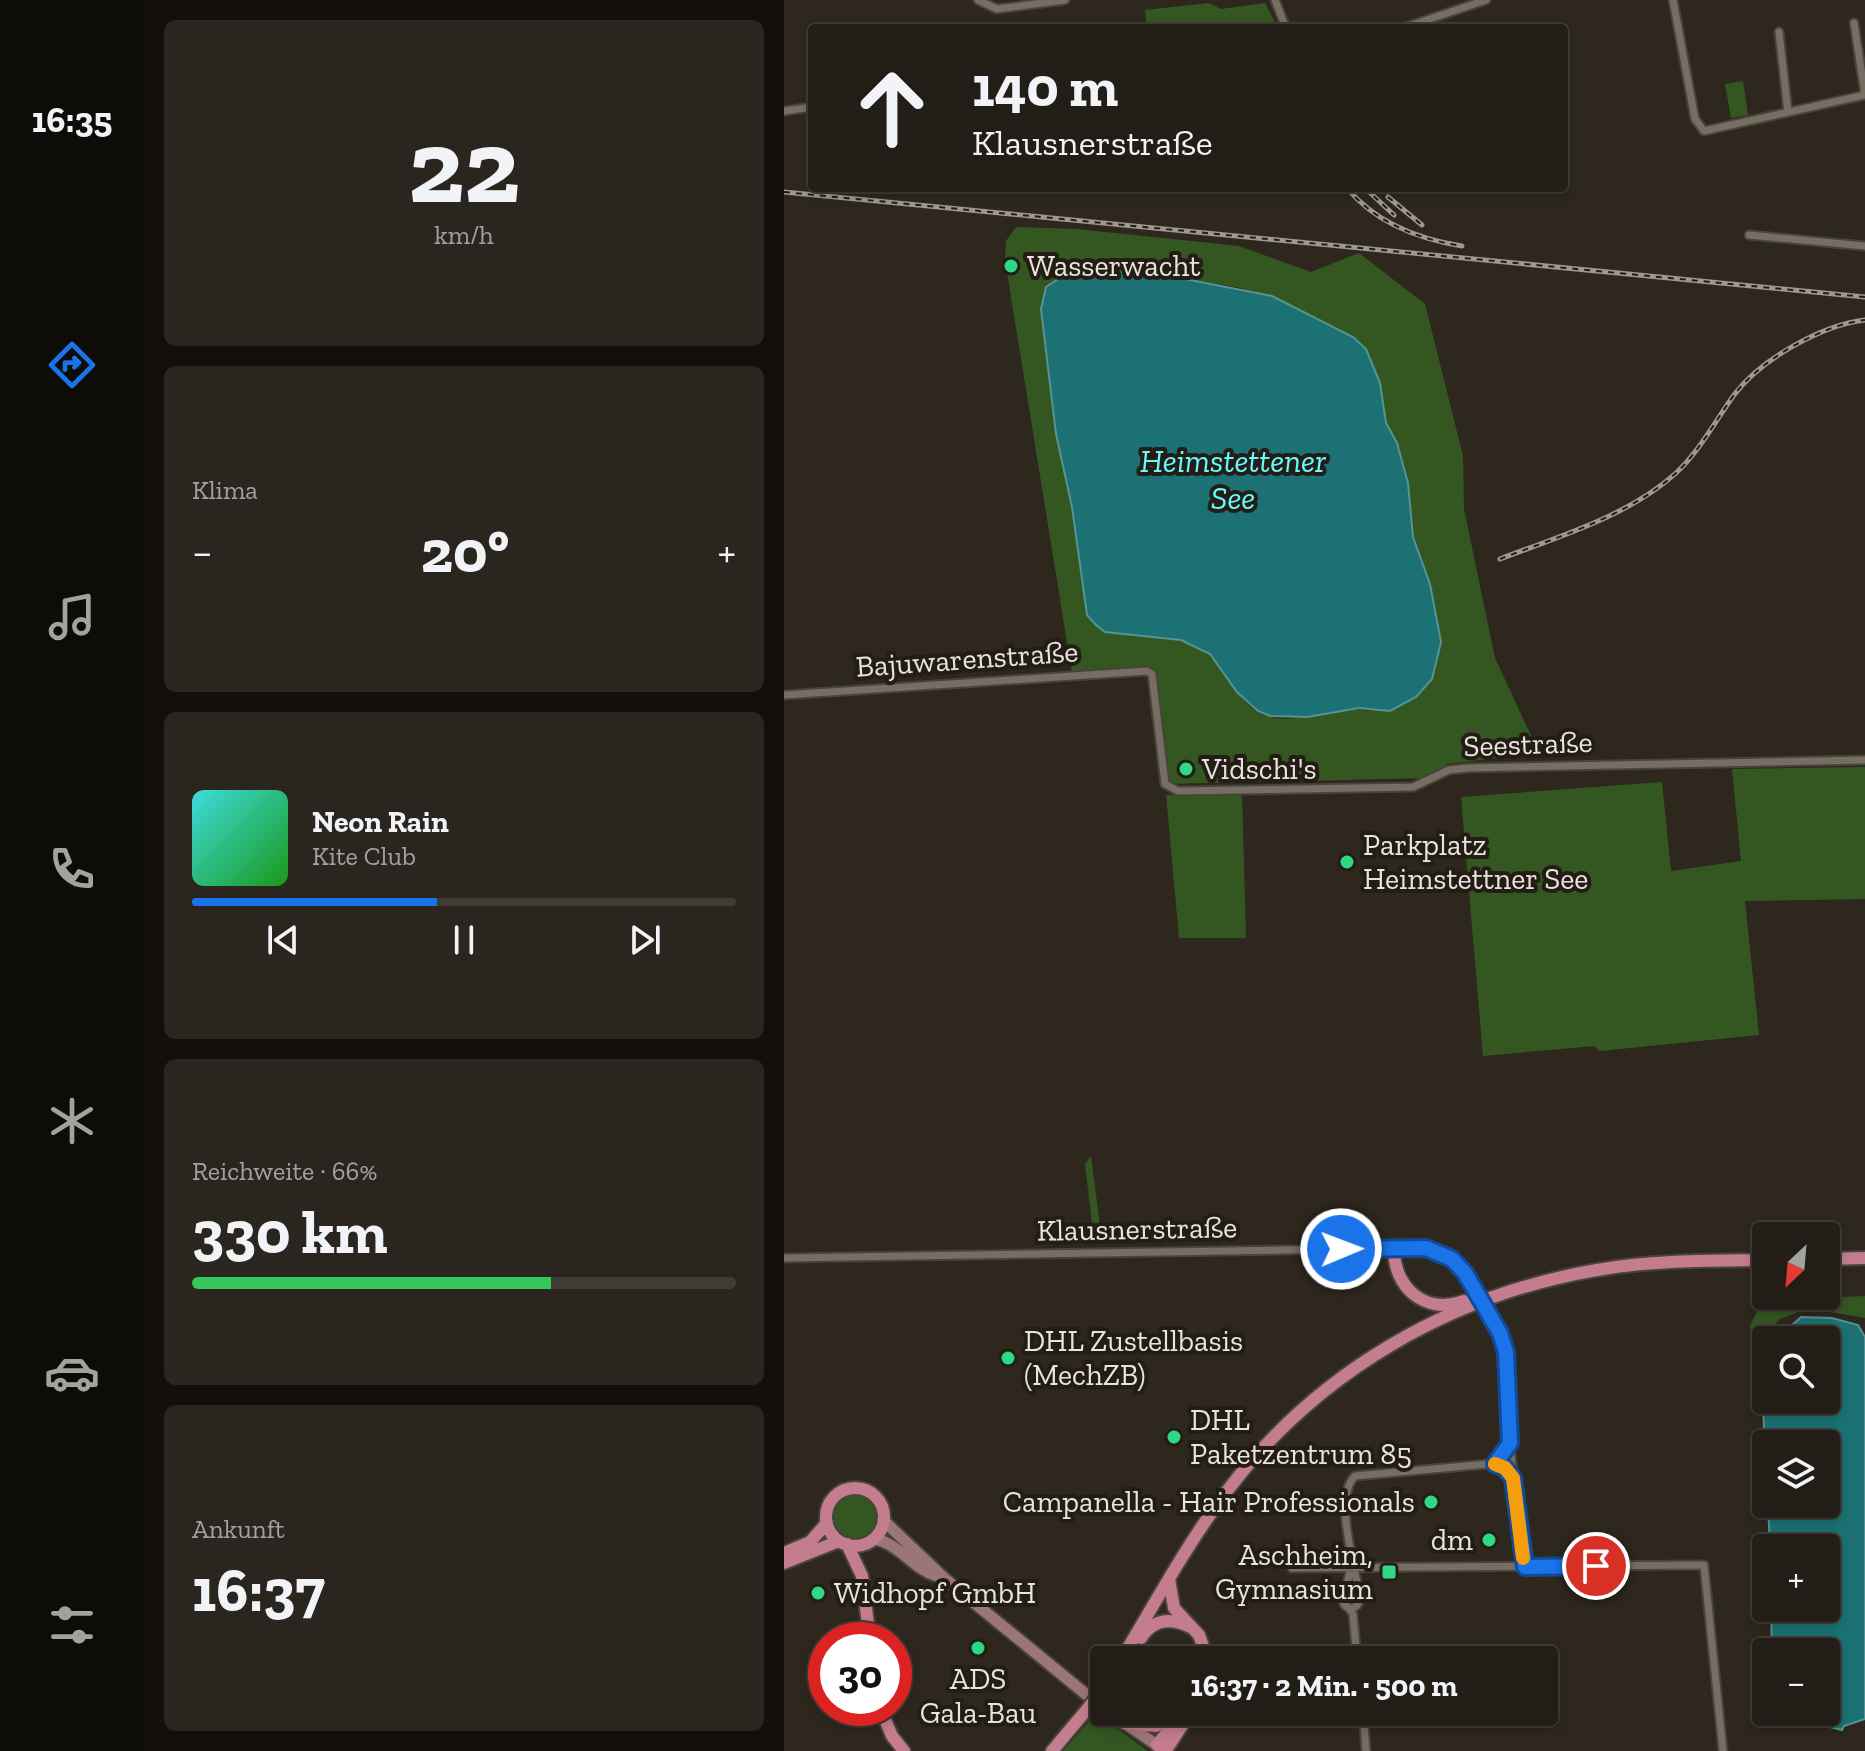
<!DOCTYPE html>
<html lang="de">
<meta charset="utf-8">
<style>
body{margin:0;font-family:"Zilla Slab",serif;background:#2a261f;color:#f1f3f6;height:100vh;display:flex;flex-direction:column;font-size:30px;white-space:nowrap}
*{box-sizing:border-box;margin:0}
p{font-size:26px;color:#a2a2a1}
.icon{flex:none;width:44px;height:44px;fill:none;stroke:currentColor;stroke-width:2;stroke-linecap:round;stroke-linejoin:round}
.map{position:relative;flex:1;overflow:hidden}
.details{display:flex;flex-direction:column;gap:20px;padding:20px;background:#13100c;width:640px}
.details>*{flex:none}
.top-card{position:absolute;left:24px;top:24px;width:760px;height:168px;border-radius:8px;box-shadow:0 4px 12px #0003,0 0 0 2px #3f3b35;background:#221d16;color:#f1f3f6;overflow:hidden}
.needle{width:52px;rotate:206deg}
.controls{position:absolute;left:968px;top:1222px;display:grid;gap:16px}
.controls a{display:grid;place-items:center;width:88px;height:88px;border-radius:8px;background:#221d16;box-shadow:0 4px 12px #0003,0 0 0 2px #3f3b35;font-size:40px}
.speed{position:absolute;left:24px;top:1622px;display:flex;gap:16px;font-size:40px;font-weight:700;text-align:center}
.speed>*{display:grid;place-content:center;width:104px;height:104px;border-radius:50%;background:#221d16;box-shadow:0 4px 12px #0003,0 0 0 2px #3f3b35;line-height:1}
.speed .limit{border:12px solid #d22;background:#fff;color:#111}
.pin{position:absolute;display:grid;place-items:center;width:68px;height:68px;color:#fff;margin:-34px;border:4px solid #fff;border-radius:50%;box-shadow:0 2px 8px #0007}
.me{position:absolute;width:88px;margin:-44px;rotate:89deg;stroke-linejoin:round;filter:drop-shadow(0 0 6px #0008)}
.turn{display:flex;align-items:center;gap:28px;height:168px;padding:0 32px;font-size:36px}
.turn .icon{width:104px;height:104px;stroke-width:2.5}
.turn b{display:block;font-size:56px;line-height:68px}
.big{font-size:60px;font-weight:700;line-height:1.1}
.details .tile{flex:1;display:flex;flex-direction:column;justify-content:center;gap:12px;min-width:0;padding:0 28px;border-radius:12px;background:#2a261f}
.details .dial{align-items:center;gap:0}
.dial b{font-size:104px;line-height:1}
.song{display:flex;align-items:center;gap:24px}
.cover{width:96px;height:96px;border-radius:12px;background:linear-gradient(135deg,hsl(180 70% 55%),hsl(120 70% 35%))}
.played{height:8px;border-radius:4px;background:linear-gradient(90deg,#1a73e8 45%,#3f3b35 45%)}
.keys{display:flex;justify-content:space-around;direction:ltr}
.heat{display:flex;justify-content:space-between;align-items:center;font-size:44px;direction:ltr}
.charge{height:12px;border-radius:6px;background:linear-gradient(90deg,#34c759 66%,#3f3b35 0)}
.trip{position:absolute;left:306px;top:1646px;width:468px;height:80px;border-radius:8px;background:#221d16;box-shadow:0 4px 12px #0003,0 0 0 2px #3f3b35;font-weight:700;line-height:80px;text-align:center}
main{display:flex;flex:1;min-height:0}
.menu{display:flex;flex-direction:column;width:144px;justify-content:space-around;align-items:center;background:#0e0c09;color:#a2a2a1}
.menu .icon{width:56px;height:56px}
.menu .active{color:#1a73e8}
.menu b{font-size:36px;color:#f1f3f6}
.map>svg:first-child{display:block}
.green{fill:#345722;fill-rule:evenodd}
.water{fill:#1b7173;stroke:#589393;stroke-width:2}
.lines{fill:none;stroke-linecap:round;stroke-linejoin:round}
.street-casing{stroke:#48433b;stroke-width:11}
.secondary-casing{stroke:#48433b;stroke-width:15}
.primary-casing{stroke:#48433b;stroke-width:16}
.street{stroke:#766d63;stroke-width:7}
.secondary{stroke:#9c7578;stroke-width:11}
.primary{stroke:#c37d8e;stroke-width:12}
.rail-casing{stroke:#9e9891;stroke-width:5}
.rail{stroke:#241d15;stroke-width:2;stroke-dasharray:6;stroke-linecap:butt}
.street-bridge-casing{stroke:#48433b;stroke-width:11;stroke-linecap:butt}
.primary-bridge-casing{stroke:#48433b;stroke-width:16;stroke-linecap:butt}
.street-bridge{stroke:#766d63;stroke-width:7}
.primary-bridge{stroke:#c37d8e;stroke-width:12}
.route-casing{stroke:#114b97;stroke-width:20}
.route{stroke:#1a73e8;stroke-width:14}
.slow{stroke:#f59e0b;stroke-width:14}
.poi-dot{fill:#2fd883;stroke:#241d15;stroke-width:3}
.labels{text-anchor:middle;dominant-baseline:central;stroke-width:8;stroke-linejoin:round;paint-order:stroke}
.poi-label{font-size:30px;fill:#e8e3dd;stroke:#241d15;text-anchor:start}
.street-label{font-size:30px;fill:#e8e3dd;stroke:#241d15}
.water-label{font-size:32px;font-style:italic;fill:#64fbff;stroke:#241d15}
</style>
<main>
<nav class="menu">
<b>16:35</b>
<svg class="icon active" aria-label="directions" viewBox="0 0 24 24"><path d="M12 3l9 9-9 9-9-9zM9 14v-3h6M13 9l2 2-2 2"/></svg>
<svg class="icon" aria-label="music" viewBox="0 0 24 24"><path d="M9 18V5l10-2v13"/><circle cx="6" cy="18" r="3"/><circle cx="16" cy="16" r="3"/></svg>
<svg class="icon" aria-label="phone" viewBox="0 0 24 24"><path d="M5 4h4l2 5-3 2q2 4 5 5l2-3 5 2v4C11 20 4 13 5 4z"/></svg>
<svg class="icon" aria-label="climate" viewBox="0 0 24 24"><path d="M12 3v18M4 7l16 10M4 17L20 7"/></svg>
<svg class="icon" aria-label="car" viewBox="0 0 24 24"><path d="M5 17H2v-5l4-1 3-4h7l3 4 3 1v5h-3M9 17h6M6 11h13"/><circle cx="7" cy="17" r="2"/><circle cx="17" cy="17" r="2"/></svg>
<svg class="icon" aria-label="filters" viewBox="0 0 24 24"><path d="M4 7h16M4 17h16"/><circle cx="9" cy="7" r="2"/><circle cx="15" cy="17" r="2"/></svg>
</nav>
<section class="details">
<div class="tile dial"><b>22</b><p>km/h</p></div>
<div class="tile"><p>Klima</p>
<div class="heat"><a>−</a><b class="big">20°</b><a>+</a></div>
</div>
<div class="tile">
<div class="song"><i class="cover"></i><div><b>Neon Rain</b><p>Kite Club</p></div></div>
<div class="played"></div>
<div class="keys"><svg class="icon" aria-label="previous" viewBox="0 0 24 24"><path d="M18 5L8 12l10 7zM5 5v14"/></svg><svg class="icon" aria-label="pause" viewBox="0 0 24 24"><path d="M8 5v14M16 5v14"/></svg><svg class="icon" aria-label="next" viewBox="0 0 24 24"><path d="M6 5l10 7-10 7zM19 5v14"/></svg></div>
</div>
<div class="tile"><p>Reichweite · 66%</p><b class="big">330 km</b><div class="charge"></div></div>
<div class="tile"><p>Ankunft</p><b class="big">16:37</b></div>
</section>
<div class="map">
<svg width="1081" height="1751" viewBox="0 0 1081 1751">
<rect width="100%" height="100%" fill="#2e271e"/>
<!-- green -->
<path class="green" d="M425,3L437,9L481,3L494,28H363L361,10Z
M959,81L964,115L947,118L941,84Z
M232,227L293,229L455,246L527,272L575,253L641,304L679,456L680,509L711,658L755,753L663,764L646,778L384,784L370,670L288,673L221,260L222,241ZM319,272L371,273L457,288L545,324L569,337L582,350L596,383L602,423L613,443L623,483L629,537L646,584L657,642L584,711C567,705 515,724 487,717C456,709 447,676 428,656C407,633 363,635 335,634L298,585L288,507L272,434L257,309L277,277Z
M1081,767V899L961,901L975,1035L816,1051L810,1046L699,1056L677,797L878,782L887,871L957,861L948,769Z
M458,793L462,938H395L382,795Z
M307,1156L318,1241H310L301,1164Z
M1081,1296V1318L1024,1308L996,1319L975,1339L967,1338L966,1326L977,1303L1020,1297L1056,1300L1059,1297Z
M46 1517a25 25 0 1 1 50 0a25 25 0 1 1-50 0Z
M312,1713L364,1751H279Z"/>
<!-- water -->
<path class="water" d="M319,272L371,273L488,296L569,337L582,349L596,383L602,423L613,443L624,483L629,537L646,584L657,642L648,679L632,697L606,711L575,708L523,717L486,716L474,711L453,692L426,654L397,640L321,632L312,625L303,615L288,507L272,434L257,309L262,287L277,277Z
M1017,1317L1048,1318L1074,1325L1081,1337V1719L1060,1726L1058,1730L1042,1726L1039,1717L987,1712H1042V1652H988L987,1608H1042V1548H986L984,1504H1042V1444H982V1469L977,1365L982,1357V1400H1042V1340H992Z"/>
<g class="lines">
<!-- street casing -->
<g class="street-casing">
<path id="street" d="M194,0L213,9L281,0
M491,0L502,28
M889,0L911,119L920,131L1081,95
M1070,23L1081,95
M619,28L702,0
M995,32L1004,112
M0,111L28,107
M965,235L1081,246
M0,695L363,671L368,674L381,784L394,791L629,787L665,770L683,768L1081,760
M0,1258L633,1248C661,1249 676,1264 689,1287
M704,1314L722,1352V1404L729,1475
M711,1464L726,1446
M508,1568L920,1565L939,1751
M559 1600a8 8 0 1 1 16 0a8 8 0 1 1-16 0Z
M560,1596L567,1567
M575,1597C573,1569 548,1499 571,1476L704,1464L721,1468L729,1478L741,1567
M563,1606L569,1614L573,1660
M579,1712L582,1751"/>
</g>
<!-- secondary casing -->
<g class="secondary-casing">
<path id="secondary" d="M99,1520L160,1578L320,1709
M89,1539C115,1542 128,1569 153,1576
M324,1712L379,1749"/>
</g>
<!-- primary casing -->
<g class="primary-casing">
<path id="primary" d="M610,1249C610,1288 641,1315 680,1301
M1042,1259L1081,1258
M42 1517a29 29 0 1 1 58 0a29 29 0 1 1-58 0Z
M63,1544L78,1576L86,1640
M0,1553L26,1542L43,1523
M0,1563L55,1541
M385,1579L390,1608L415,1635L424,1660
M357,1638C369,1619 386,1617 406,1627
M337,1660C371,1603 403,1544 443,1491C533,1372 666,1295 813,1270C868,1260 926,1261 982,1260
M96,1708L108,1736L120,1751
M340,1723L372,1726L394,1712
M373,1745L392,1721
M382,1750L407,1712
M268,1751L305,1707"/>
</g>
<!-- street -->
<use href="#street" class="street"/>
<!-- secondary -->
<use href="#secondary" class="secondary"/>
<!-- primary -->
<use href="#primary" class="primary"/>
<!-- rail casing -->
<g class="rail-casing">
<path id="rail" d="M563,188C592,223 634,239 678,246
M581,188L610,215
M0,192L1081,297
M604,197L638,225
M716,559C773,537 845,516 892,473C915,452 932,420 950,395C977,359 1038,325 1081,320"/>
</g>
<!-- rail -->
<use href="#rail" class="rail"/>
<!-- street-bridge casing -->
<g class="street-bridge-casing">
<path id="street-bridge" d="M689,1287L704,1314"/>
</g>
<!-- primary-bridge casing -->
<g class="primary-bridge-casing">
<path id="primary-bridge" d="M305,1707L315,1694"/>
</g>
<!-- street-bridge -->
<use href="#street-bridge" class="street-bridge"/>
<!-- primary-bridge -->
<use href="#primary-bridge" class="primary-bridge"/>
</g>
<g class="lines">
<!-- route casing -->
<g class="route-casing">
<path id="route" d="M557,1249L642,1248L668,1259L681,1273L716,1333L722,1352L726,1443L711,1464L721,1468L729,1478L741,1567L812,1566"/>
</g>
<!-- route -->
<use href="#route" class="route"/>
<!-- slow -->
<path class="slow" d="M711,1464L721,1468L729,1478L739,1558"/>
</g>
<!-- markers -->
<g class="poi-dot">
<circle cx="227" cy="266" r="8"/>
<circle cx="402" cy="769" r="8"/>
<circle cx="563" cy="862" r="8"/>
<circle cx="224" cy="1358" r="8"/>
<circle cx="390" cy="1437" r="8"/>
<circle cx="647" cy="1502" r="8"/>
<circle cx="705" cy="1540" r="8"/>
<rect x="597" y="1564" width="16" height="16" rx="4"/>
<circle cx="34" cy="1593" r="8"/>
<circle cx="194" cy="1648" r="8"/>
</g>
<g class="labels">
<!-- poi labels -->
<g class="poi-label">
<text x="243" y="266">Wasserwacht</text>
<text x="418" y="769">Vidschi's</text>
<text x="579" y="845">Parkplatz<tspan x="579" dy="34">Heimstettner See</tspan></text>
<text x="240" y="1341">DHL Zustellbasis<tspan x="240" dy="34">(MechZB)</tspan></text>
<text x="406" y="1420">DHL<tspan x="406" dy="34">Paketzentrum 85</tspan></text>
<text x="631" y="1502" text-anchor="end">Campanella - Hair Professionals</text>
<text x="689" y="1540" text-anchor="end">dm</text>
<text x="589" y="1555" text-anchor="end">Aschheim,<tspan x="589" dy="34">Gymnasium</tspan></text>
<text x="50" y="1593">Widhopf GmbH</text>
<text x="194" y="1679" text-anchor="middle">ADS<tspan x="194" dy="34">Gala-Bau</tspan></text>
</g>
<!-- street labels -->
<g class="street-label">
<text transform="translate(183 659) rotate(-4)">Bajuwarenstraße</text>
<text transform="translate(744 744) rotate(-2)">Seestraße</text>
<text transform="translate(353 1229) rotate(-1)">Klausnerstraße</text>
</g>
<!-- water labels -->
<g class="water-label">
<text x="449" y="461">Heimstettener<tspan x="449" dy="37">See</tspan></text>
</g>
</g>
</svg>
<div class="controls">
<a><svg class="needle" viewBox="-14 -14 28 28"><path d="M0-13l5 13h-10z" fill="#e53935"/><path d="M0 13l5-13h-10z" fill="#a2a2a1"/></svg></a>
<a><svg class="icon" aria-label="search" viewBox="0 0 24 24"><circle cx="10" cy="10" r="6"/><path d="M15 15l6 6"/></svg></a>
<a><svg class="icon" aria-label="layers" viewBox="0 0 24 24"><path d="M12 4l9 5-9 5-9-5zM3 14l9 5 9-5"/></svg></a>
<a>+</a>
<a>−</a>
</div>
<div class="speed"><div class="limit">30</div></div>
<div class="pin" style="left:812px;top:1566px;background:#d93025"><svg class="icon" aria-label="arrive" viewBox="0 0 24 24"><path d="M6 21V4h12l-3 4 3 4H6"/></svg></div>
<svg class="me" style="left:557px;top:1249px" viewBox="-20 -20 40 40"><circle r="17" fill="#1a73e8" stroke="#fff" stroke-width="3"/><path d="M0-11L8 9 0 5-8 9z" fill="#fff"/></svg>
<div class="trip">16:37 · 2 Min. · 500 m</div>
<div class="top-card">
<div class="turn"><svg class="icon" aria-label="ahead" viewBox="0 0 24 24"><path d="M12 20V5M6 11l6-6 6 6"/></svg><div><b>140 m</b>Klausnerstraße</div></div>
</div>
</div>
</main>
